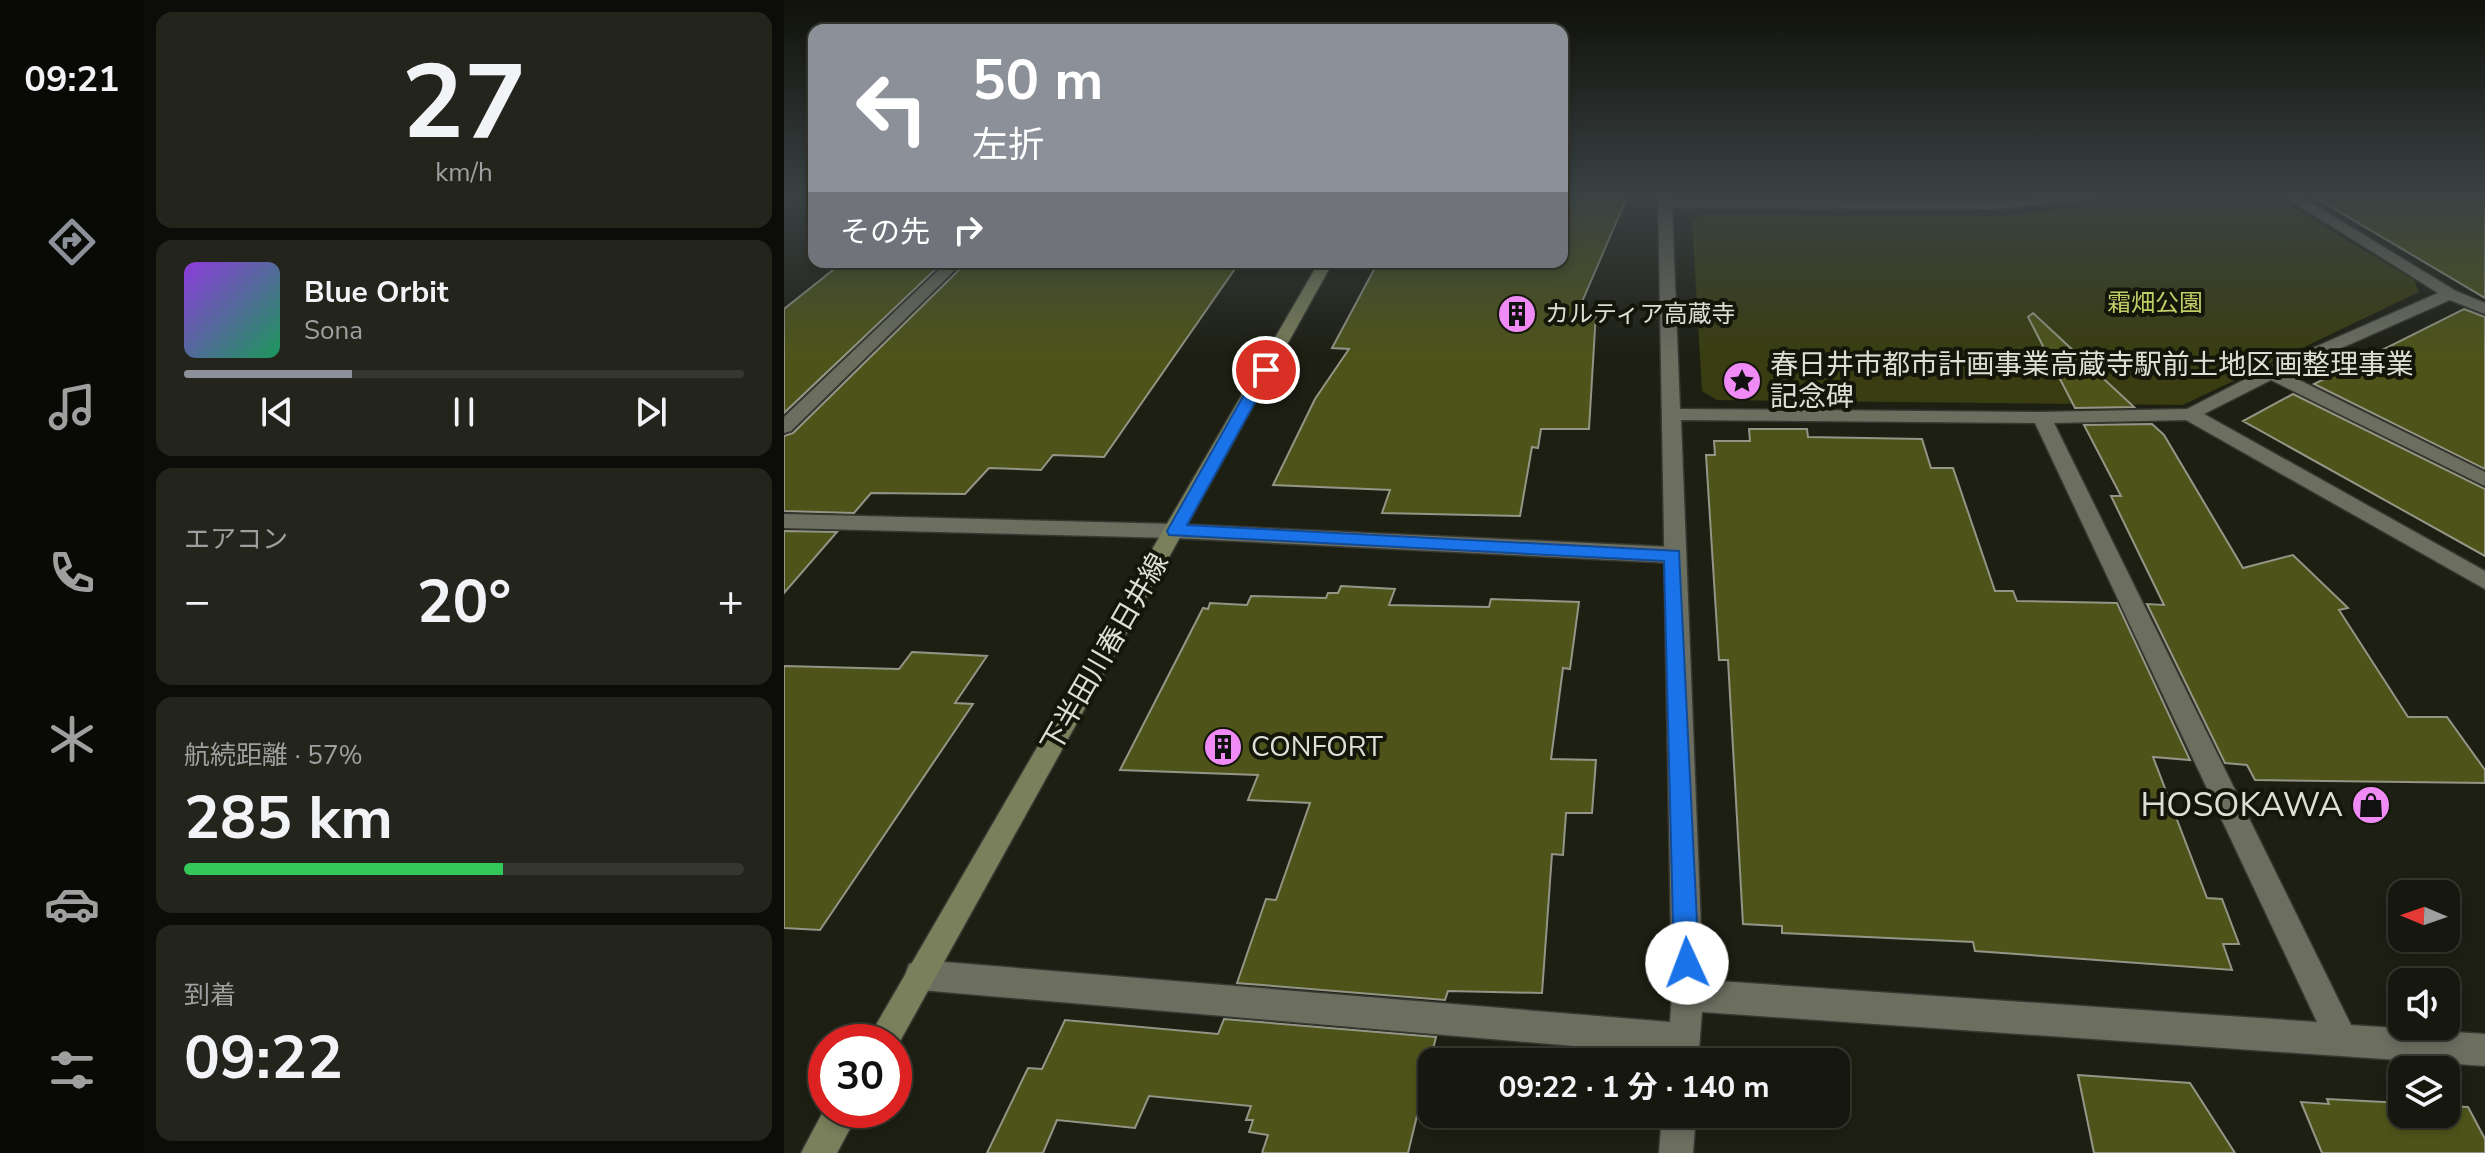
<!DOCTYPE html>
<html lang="ja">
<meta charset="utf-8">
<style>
body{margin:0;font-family:"Nunito Sans","Noto Sans JP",sans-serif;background:#23241c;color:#f1f3f6;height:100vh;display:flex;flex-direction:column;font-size:30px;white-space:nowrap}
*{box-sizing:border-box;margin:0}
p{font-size:26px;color:#9e9f9e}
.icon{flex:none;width:44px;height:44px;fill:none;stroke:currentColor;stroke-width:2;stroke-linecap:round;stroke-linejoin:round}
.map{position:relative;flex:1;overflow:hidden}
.panel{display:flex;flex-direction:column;gap:12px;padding:12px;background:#0c0d08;width:640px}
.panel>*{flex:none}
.hud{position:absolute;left:24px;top:24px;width:760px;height:244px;border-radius:16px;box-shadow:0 4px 12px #0003,0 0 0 2px #35362e;background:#8c9099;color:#fff;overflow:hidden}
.needle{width:52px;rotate:272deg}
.controls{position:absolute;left:1604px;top:880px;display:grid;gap:16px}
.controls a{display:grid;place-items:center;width:72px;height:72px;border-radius:16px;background:#16170e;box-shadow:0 4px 12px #0003,0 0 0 2px #35362e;font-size:40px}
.speed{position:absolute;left:24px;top:1024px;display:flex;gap:16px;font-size:40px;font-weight:700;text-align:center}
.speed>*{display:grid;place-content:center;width:104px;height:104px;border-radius:50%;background:#16170e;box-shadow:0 4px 12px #0003,0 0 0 2px #35362e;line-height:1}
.speed .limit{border:12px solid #d22;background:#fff;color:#111}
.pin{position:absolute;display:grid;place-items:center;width:68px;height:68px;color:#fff;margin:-34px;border:4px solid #fff;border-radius:50%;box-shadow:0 2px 8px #0007}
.me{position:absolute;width:88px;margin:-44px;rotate:358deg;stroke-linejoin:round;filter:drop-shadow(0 0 6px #0008)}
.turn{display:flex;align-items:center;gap:28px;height:168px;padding:0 32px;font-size:36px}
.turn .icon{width:104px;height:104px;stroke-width:2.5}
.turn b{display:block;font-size:56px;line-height:68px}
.then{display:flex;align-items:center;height:76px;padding:0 32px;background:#0003;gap:16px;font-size:30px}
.big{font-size:60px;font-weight:700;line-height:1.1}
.panel .tile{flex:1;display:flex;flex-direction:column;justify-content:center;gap:12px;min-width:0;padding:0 28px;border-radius:16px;background:#23241c}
.panel .dial{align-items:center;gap:0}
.dial b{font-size:104px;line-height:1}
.song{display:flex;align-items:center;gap:24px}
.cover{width:96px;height:96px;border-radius:12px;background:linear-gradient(135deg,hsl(270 70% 55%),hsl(150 70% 35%))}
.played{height:8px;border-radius:4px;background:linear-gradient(90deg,#8c9099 30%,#35362e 30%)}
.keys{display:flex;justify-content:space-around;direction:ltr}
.heat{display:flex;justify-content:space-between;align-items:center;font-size:44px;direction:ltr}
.charge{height:12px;border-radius:6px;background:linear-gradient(90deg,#34c759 57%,#35362e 0)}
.trip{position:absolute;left:634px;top:1048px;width:432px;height:80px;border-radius:16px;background:#16170e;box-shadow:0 4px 12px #0003,0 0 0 2px #35362e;font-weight:700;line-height:80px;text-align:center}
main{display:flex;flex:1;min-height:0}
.menu{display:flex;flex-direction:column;width:144px;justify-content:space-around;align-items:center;background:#090906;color:#9e9f9e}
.menu .icon{width:56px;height:56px}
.menu .on{color:#8c9099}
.menu b{font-size:36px;color:#f1f3f6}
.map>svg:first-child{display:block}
.green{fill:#393d11}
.building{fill:#4e5419;stroke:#939686;stroke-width:2}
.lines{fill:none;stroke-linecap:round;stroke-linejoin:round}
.minor-casing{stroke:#373831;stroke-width:3}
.tertiary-casing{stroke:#373831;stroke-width:3}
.secondary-casing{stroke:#373831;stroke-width:3}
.minor{fill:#6c6e60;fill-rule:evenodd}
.tertiary{fill:#6c6e60;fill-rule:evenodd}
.secondary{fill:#7a7f5c;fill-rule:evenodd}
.route{fill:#1a73e8;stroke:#114b97;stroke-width:2}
.labels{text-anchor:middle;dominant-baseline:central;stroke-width:8;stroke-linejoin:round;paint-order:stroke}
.far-park-label{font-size:24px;fill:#c1ce65;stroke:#14160a}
.far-poi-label{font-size:24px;fill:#dddfd7;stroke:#14160a;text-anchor:start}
.poi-label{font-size:28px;fill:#dddfd7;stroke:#14160a;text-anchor:start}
.street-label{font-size:28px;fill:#dddfd7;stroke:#14160a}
.near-poi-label{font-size:34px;fill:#dddfd7;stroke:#14160a;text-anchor:end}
</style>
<main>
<nav class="menu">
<b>09:21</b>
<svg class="icon on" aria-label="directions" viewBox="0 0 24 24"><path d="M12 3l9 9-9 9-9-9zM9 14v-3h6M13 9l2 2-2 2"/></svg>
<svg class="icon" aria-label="music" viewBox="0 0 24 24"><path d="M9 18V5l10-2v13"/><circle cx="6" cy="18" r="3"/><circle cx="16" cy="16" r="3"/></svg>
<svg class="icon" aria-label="phone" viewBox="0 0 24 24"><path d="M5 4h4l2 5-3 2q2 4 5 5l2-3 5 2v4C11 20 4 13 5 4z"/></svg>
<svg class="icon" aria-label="climate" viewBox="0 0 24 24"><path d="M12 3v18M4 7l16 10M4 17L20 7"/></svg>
<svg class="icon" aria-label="car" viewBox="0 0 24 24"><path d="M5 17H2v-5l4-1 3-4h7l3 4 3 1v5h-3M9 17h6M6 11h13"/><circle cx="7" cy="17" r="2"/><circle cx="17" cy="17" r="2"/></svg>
<svg class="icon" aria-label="filters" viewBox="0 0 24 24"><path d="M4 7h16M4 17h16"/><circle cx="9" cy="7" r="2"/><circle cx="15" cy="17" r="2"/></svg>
</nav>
<section class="panel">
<div class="tile dial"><b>27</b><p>km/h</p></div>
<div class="tile">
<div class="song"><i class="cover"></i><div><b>Blue Orbit</b><p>Sona</p></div></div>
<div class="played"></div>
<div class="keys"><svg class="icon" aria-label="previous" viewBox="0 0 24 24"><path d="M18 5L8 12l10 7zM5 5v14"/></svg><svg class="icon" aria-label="pause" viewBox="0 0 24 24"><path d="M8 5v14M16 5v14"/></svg><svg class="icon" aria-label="next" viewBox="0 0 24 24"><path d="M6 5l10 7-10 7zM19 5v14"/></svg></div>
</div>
<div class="tile"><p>エアコン</p>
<div class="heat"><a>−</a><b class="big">20°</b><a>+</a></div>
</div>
<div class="tile"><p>航続距離 · 57%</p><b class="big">285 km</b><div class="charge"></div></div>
<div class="tile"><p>到着</p><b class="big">09:22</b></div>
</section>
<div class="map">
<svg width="1701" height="1153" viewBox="0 0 1701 1153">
<rect width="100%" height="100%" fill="#1d1f13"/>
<!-- green -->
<path class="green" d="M1417,195H1488L1630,280L1635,292L1399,405L933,400L918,391L908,220L920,215L1218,216Z"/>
<!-- building -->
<path class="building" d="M778,195H844L794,311L812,312L805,429H757L754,448L748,447L736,516L598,513L606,490L489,485L531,399L565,349L548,348L594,262H778Z
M1527,195H1701V298Z
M59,262L157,264L0,413V309Z
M223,262L455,263L320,457L269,455L257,470L205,468L181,494L87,493L70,513L0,511V436L9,433L181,264Z
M1680,309L1701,317V469L1530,384Z
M1249,313L1350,407L1291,408L1244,317Z
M1509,394L1701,489V556L1459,421Z
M1368,424L1380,435L1459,568L1509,555L1564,608L1555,610L1624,717H1663L1701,770V783L1471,780L1463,765L1441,763L1363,604L1380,605L1327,496H1337L1300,425Z
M965,429H1023L1024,437L1138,439L1147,468H1169L1211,591H1229L1233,601L1333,603L1406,760L1369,757L1423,898L1438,899L1455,944H1439L1448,970L1191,951L1189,942L998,933V926L959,924L944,660H935L922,455H931L930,441H966Z
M0,531L53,532L0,593Z
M557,586L611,589L605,605L705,607L707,599L795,602L786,669L779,668L767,759L812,760L808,813H782L779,855L768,854L758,993L664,991L661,1000L453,983L482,899L492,900L526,803L464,800L474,775L336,770L419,608L424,609L426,603L463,605L467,596L542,598L544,593H554Z
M128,652L203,656L171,703L189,704L36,930L0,928V666L115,669Z
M440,1019L652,1037L624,1153H478L484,1135L465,1132L469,1120H462L467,1106L365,1096L351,1128L273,1120L259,1153H203L244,1068L258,1069L281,1020L434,1034Z
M1294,1075L1406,1083L1451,1153H1310Z
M1543,1099L1618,1103V1114H1662V1106L1684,1107L1701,1139V1153H1538L1517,1102L1545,1104Z"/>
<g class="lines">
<!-- minor casing -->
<g class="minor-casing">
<path id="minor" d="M874,195H888V199L1210,201L1319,195L1312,199L1210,209L888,207L896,409L1258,412L1403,409L1481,369L1654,293L1498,195H1514L1672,291L1701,303V314L1666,300L1501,373L1701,472V486L1487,380L1420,414L1701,571V589L1402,420L1270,423L1567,1025L1701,1034V1066L918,1012L914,1062H882V1054L136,990L125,986L121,975L125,964L136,960L886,1022L888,995ZM897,420L1251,423L1533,1022L919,980Z
M878,1114H912L909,1153H875Z"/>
</g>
<!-- tertiary casing -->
<g class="tertiary-casing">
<path id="tertiary" d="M163,262H179L7,431L0,433V417Z
M0,514L391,524L889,547L900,555L889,563L391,538L0,528Z"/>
</g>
<!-- secondary casing -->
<g class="secondary-casing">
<path id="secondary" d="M535,262H549L110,1052V1042H82Z
M42,1106V1110H76L53,1153H17Z"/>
</g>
<!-- minor -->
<use href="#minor" class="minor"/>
<!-- tertiary -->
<use href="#tertiary" class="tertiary"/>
<!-- secondary -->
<use href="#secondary" class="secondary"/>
</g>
<!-- sky -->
<linearGradient id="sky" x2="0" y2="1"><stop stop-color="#10110a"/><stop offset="0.55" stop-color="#3a4244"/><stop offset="1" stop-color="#3a4244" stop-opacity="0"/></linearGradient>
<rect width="1701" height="356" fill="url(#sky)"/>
<!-- route -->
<path class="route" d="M482,365L489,370L403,525L895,551L915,963L912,972L903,976L894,972L890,963L880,561L385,535L383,531L474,370Z"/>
<!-- icons -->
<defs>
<g id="building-disc" transform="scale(2)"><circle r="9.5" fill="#f08bf6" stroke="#14160a"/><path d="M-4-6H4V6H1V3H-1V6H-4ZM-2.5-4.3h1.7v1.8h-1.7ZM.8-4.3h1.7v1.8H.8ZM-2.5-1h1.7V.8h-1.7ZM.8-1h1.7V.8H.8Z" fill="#111"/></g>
<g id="sight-disc" transform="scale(2)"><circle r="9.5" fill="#f08bf6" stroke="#14160a"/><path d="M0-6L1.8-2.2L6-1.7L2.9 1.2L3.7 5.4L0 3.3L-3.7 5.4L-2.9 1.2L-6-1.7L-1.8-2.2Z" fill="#111"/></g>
<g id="shop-disc" transform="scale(2)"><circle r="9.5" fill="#f08bf6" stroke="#14160a"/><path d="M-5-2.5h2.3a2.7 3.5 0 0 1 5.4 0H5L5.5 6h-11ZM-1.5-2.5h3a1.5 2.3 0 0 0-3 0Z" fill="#111"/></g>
</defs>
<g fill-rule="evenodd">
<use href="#building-disc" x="733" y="314"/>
<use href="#sight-disc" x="958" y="381"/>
<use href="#building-disc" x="439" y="747"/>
<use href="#shop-disc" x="1587" y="805"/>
</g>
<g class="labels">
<!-- far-park labels -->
<g class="far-park-label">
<text x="1371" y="303">霜畑公園</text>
</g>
<!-- far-poi labels -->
<g class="far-poi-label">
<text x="761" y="314">カルティア高蔵寺</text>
</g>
<!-- poi labels -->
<g class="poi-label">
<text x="986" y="365">春日井市都市計画事業高蔵寺駅前土地区画整理事業<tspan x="986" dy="32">記念碑</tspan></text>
<text x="467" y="747">CONFORT</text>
</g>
<!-- street labels -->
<g class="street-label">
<text transform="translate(321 653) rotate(-60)">下半田川春日井線</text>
</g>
<!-- near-poi labels -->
<g class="near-poi-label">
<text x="1559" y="805">HOSOKAWA</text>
</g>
</g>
</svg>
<div class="controls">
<a><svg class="needle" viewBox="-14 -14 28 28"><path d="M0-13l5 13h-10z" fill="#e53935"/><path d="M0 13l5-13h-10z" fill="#9e9f9e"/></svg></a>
<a><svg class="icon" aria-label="sound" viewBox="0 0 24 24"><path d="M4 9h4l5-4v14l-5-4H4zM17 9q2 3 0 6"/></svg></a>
<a><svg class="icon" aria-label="layers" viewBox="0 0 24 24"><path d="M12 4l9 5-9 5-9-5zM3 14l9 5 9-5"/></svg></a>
</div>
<div class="speed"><div class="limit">30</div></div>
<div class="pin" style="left:482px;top:370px;background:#d93025"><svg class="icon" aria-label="arrive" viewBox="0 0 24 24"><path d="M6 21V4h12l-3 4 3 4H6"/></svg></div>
<svg class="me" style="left:903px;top:963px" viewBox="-20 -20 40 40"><circle r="19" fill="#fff"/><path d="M0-13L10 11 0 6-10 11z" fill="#1a73e8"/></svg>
<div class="trip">09:22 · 1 分 · 140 m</div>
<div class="hud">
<div class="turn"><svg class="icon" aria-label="left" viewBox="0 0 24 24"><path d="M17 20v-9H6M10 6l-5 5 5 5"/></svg><div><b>50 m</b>左折</div></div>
<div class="then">その先<svg class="icon" aria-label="right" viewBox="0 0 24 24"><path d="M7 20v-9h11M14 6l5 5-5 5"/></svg></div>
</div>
</div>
</main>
